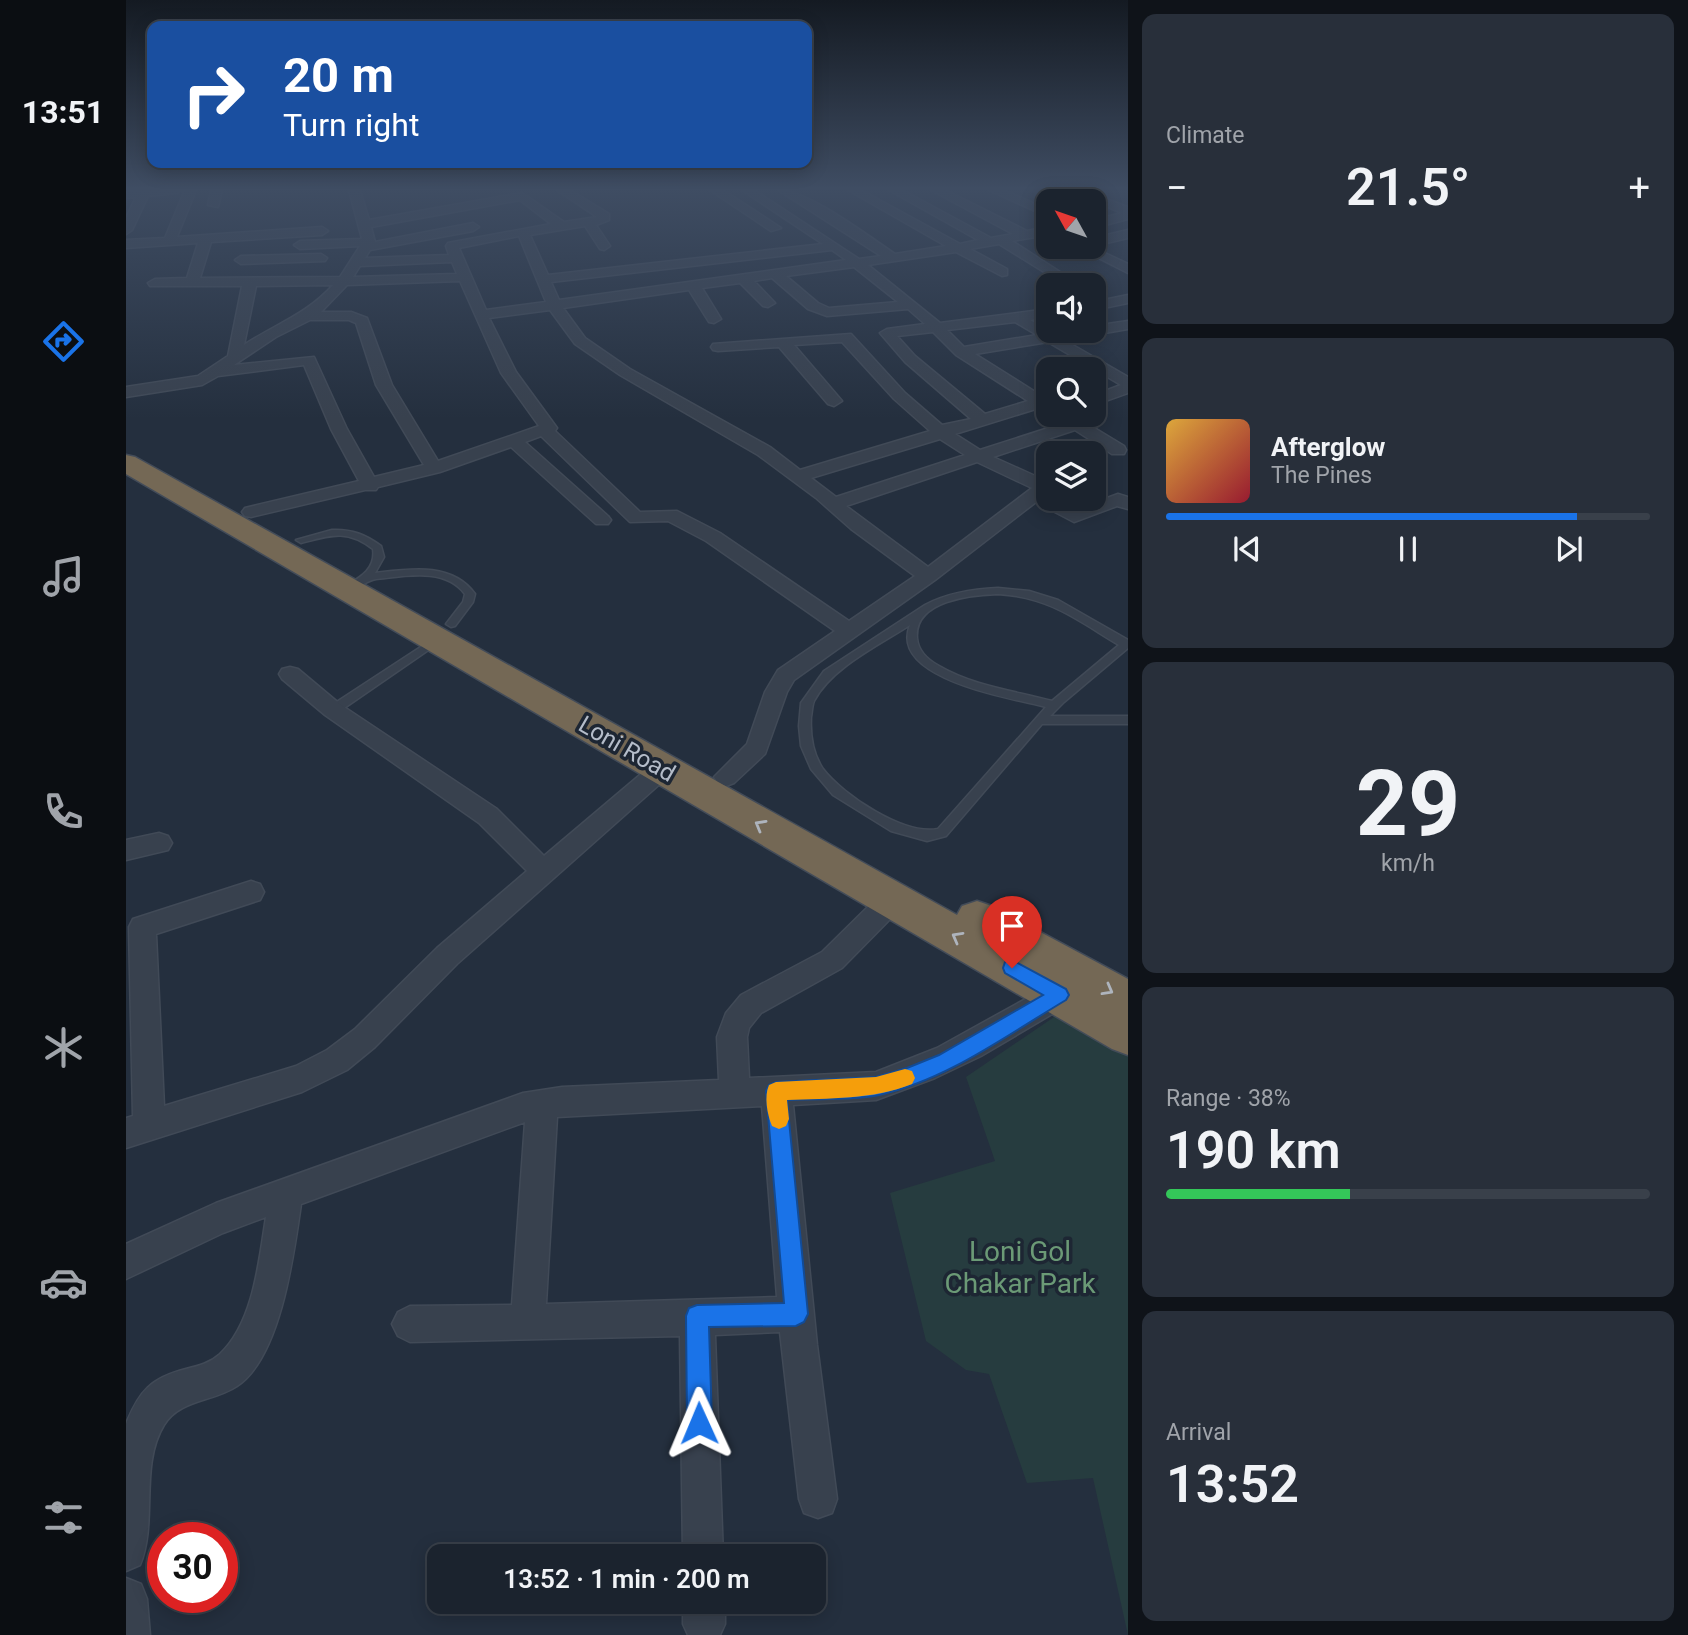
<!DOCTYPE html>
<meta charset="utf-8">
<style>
body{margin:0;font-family:Roboto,sans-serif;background:#282f3a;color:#f1f3f6;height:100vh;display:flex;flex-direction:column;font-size:26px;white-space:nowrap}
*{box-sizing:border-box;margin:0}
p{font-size:23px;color:#a0a4aa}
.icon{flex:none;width:38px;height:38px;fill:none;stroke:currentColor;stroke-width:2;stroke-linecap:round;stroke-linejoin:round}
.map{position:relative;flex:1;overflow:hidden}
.sheet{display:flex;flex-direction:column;gap:14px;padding:14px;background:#0f1319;width:560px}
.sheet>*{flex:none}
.hud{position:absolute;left:21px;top:21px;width:665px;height:147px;border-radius:14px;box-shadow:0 4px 18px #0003,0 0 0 2px #39404a;background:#1a4fa0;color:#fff;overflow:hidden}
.needle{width:46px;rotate:310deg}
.tools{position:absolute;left:910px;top:189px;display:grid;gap:14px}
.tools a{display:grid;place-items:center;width:70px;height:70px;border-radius:14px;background:#1b232e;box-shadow:0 4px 18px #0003,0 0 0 2px #39404a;font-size:35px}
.speed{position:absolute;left:21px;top:1522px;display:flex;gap:14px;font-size:35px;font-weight:700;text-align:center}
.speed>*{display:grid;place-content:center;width:91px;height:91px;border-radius:50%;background:#1b232e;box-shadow:0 4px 18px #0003,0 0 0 2px #39404a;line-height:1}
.speed .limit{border:10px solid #d22;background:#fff;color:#111}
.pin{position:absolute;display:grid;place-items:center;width:60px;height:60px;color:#fff;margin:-72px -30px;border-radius:50% 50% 50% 0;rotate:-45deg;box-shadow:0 0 7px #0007}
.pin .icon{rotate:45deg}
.me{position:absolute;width:77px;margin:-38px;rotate:359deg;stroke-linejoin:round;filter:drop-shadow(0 0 5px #0008)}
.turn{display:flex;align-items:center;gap:24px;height:147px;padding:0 21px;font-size:32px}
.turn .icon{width:91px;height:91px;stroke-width:2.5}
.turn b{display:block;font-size:49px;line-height:60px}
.big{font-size:52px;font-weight:600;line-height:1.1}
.sheet .card{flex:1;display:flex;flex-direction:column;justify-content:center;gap:10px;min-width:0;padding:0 24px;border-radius:14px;background:#282f3a}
.sheet .dial{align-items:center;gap:0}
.dial b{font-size:91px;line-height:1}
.song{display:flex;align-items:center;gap:21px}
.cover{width:84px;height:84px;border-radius:10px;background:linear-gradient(135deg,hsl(40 70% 55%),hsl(350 70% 35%))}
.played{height:7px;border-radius:4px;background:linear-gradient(90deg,#1a73e8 85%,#39404a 85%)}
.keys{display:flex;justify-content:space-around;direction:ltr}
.heat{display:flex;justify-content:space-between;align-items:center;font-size:38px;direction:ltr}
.charge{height:10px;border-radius:5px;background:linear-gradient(90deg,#34c759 38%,#39404a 0)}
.trip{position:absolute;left:301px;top:1544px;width:399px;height:70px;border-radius:14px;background:#1b232e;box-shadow:0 4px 18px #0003,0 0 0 2px #39404a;font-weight:600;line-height:70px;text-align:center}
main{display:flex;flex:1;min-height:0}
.dock{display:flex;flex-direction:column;width:126px;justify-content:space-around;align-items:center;background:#0b0e12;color:#a0a4aa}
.dock .icon{width:49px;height:49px}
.dock .current{color:#1a73e8}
.dock b{font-size:32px;color:#f1f3f6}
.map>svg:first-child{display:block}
.green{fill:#263c3f}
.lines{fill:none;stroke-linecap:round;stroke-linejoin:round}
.lane-casing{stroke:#414a57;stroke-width:3}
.street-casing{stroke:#414a57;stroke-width:3}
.highway-casing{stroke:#434c59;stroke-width:3}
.lane{fill:#38414e;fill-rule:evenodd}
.street{fill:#38414e;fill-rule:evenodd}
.highway{fill:#746855;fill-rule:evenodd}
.oneway{stroke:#aeb4bd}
.route{fill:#1a73e8;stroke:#114b97;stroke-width:2}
.slow{fill:#f59e0b}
.labels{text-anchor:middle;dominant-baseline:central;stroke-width:7;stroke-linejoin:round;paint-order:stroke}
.street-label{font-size:24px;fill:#b4bcc9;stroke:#1d2633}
.near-park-label{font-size:28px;fill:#6b9a76;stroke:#1d2633}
</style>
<main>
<nav class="dock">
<b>13:51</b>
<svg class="icon current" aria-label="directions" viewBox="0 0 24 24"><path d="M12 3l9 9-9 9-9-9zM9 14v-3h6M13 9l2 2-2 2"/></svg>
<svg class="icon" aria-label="music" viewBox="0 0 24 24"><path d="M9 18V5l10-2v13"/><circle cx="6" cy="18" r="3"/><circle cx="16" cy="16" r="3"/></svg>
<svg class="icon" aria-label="phone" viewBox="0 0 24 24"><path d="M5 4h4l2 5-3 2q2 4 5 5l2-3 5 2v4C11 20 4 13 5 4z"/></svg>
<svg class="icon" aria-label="climate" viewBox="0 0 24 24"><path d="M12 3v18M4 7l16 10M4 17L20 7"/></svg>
<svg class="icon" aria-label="car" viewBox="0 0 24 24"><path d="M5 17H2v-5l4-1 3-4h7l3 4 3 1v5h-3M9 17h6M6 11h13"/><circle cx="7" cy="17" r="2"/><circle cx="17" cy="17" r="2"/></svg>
<svg class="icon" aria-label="filters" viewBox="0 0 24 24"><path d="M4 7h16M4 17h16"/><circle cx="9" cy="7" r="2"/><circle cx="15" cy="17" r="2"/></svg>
</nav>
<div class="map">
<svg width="1002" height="1635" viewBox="0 0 1002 1635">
<rect width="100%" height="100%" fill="#242f3e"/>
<!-- green -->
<path class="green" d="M934,1013L1002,1046V1635L967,1478L901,1483L863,1374L840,1370L800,1341L764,1193L869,1161L840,1077Z"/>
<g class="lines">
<!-- lane casing -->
<g class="lane-casing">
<path id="lane" d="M206,530C226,529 240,535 255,546L258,557L249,573C284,569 326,562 349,594L347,602L329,626L325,627L320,624L337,602L339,594C319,567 279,576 250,579C238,581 229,592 218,591V587C233,578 250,570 247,549C221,529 205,535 175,543L170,540Z
M872,588L903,591L932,600L1002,640V648L938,702L924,716H1002V724H916L820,836L801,841L765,831L707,795L685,769L675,746L673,726L675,703L698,671L799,605C822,593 846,589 872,588ZM872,594C924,597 951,620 993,645L926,701C889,691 847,686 813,666C802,660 792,651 791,638C788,600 846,595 872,594ZM784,625C762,679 886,698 920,707L812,829C778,836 717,795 697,769C687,754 684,735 685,717C686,712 686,706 688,701C705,668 753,645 784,625Z
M310,637L315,640L314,642L211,713H203L201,710L203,707Z"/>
</g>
<!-- street casing -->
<g class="street-casing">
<path id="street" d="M18,190H57L51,193L22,196L6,230L0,234V218L10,197L0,198V192Z
M59,190H70L51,237L196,227L202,231L196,235L85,242L74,278L214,277L234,246L174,249L168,245L174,241L236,239L223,190H234L243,220L396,193L438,222L471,217L431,190H444L483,214V220L470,225L484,246L478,250L474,249L459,226L404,235L422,275L697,244L616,190H628L733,259L755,256L652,190C682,190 742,236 769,254L820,246L722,190H735L834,244L852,240L763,190H776L865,238L887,234L805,190H819L901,231L922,227V235L886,241L934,272L928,276L923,275L873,244L844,249L881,269V275L876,276L830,252L742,265L814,323L922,309V317L904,320L927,333L968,331V326L1002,321V329L938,340L1002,377V393L968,405V395L995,385L922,342L849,354L922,400V412L913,408L829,434L854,450L938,423L931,417L933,415H947L998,446L1000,450L998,454H986L949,430L867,457L918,480L922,479V499H930L949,510L992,494L1002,497V509L991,506L948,522L910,502L809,580L668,680L661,692L639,754L608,783L600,786L592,783L588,777L621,744L639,692L652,670L709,631L580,541L542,521L504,522L415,436L399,442L482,516L485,520L482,524H470L385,447L314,472L252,487L250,490H239L125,517L119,516L116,512L119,508L233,481L205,429L178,365L92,376L76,385L0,397V387L72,376L102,356L116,286H24L22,283L29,279L61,278L72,243L0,248V240L39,238ZM394,200L425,224L322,243L320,246L323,255L239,258L244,250L347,231L353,227L347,223L249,242L245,227ZM393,236L420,302L360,310L333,248ZM706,250L720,260L433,300L425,282ZM326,262L331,274L227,277L234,266ZM728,267L772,302L703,308L692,303L660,276ZM646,278L682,309L701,316L782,309L799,324L761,329L754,333L779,362L845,419L816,425L779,393L725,334L587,344L585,347L587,350L592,351L653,347L702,404L708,406L716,401L668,345L716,342L768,399L804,431L674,470L644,447L504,369L459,338L437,308L563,290L583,322L588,323L595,319L576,288L614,283L637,306L642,307L649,303L628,281ZM334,281L375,373L413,426L312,461L266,385L241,318L225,312H195L221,285ZM207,285C181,314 150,324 118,345L130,286ZM424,310L449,344L494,375L632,455L690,498L725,529L789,576L723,621L594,533L551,511L514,512L429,431L431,428L390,372L363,318ZM184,320H223L230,323L250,385L298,465L248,477L221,429L188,357L108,365L150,337ZM889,322L911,335L838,347L821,330ZM807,332L830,355L902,401L859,414L789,356L771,336ZM814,439L839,455L710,497L685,478ZM851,462L906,488L802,567L720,506Z
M85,190H96L92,207L82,205Z
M584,190H597L655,228L645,231Z
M863,190H878L922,210V217Z
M905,190H920L946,201H930Z
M942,190H957L1002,207V219L968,228V220L996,213Z
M1002,230V238L968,246V238Z
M951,247H966L1002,264V273Z
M195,254L201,258L199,261L115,264L109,260L115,256Z
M1002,295V303L968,310V302Z
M164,667L172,669L215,705L371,809L418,856L528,763L536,760L544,763L548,769L544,775L331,964L249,1047L221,1070L176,1092L0,1148V1118L7,1116L3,927L7,919L125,881L134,884L138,892L134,900L30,934L38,1106L170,1066L201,1050L229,1029L311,948L401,871L353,823L199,715L156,679L153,674L156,669Z
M33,833L42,836L46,843L42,850L0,860V840Z
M766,889L775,892L779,900L775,908L716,968L635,1013L623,1028L621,1037L623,1078L750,1072L811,1048L923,986C931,976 937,973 950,977L954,986L943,1004L855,1056L809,1078L750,1100L667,1105L691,1345L711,1499L706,1513L692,1518L678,1513L673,1499L654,1332L589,1335L597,1556H557L554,1336L284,1342L272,1336L266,1324L272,1312L284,1306L386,1305L399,1122L175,1204C168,1253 155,1357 111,1386C87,1402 54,1399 38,1425C13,1466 32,1522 14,1565L0,1571V1424C13,1391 25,1378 60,1369C73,1366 84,1363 94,1354C128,1322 133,1260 140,1217L97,1233L0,1279V1244L90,1203L397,1093L436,1087L593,1080L591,1037L600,1013L615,995L696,952L757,892ZM636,1106L651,1297L420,1304L431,1117Z
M0,1578L15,1584L21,1599L24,1635H0Z
M557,1601H599V1624L594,1635H562L557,1624Z"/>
</g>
<!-- highway casing -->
<g class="highway-casing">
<path id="highway" d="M0,455L9,457L831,915L836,906L851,901L866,906L1002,979V1055L986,1049L0,474Z"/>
</g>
<!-- lane -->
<use href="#lane" class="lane"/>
<!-- street -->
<use href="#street" class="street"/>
<!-- highway -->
<use href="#highway" class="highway"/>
</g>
<!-- one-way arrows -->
<defs><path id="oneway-chevron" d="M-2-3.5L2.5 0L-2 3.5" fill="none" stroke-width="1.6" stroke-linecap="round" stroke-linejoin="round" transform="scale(1.75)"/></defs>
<g class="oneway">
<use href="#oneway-chevron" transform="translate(634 825) rotate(-150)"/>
<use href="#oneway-chevron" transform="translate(831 937) rotate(-151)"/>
<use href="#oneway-chevron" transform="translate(982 990) rotate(29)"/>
</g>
<!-- sky -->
<linearGradient id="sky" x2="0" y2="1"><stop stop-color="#141a22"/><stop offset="0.45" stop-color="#3f4d63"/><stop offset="1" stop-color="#3f4d63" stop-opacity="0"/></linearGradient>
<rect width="1002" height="419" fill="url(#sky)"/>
<!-- route -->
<path class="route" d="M886,960L940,989L943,995L940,1000C881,1035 821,1080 753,1095C724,1101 690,1098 661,1100L682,1314L678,1322L670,1326L583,1327L586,1423L582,1431L573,1435L565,1431L561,1423L560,1316L563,1308L571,1305L658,1303L640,1091L643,1085L650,1082L750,1077L781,1068L813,1055L917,995L879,973L877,968L879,962Z"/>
<!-- slow -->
<path class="slow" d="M779,1069L786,1071L789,1078L786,1084C746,1100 703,1098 661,1100L663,1119L660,1126L653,1129L646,1126C641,1114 638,1096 643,1085L650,1082L750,1077Z"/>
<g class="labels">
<!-- street labels -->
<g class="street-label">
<text transform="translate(501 749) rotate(30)">Loni Road</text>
</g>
<!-- near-park labels -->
<g class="near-park-label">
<text x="894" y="1251">Loni Gol<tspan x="894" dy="32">Chakar Park</tspan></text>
</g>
</g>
</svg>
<div class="tools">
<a><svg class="needle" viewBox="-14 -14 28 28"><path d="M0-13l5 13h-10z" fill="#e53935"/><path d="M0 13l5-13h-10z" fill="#a0a4aa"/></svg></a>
<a><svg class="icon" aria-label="sound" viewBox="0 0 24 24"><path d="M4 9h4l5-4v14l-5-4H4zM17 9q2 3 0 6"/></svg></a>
<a><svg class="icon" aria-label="search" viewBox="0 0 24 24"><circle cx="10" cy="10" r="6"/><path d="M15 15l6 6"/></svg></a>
<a><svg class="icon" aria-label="layers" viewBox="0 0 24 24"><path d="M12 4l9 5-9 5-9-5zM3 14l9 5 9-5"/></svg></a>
</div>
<div class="speed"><div class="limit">30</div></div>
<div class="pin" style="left:886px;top:968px;background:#d93025"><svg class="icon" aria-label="arrive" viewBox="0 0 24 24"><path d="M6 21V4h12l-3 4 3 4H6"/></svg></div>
<svg class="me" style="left:573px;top:1423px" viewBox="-20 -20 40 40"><path d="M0-17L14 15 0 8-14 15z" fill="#1a73e8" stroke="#fff" stroke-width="4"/></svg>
<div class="trip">13:52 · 1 min · 200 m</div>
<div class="hud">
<div class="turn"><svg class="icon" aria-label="right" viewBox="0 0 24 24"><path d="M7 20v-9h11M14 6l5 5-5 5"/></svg><div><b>20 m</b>Turn right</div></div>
</div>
</div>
<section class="sheet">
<div class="card"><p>Climate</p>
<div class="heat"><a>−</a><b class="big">21.5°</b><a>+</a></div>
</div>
<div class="card">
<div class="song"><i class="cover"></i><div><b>Afterglow</b><p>The Pines</p></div></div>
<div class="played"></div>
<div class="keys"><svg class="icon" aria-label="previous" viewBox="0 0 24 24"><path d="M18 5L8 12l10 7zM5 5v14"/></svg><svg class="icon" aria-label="pause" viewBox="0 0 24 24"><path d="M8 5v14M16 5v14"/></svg><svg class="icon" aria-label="next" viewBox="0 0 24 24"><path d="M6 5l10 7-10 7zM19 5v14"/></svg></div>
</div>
<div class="card dial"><b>29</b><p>km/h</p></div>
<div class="card"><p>Range · 38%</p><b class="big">190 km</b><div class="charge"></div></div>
<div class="card"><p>Arrival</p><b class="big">13:52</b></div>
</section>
</main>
